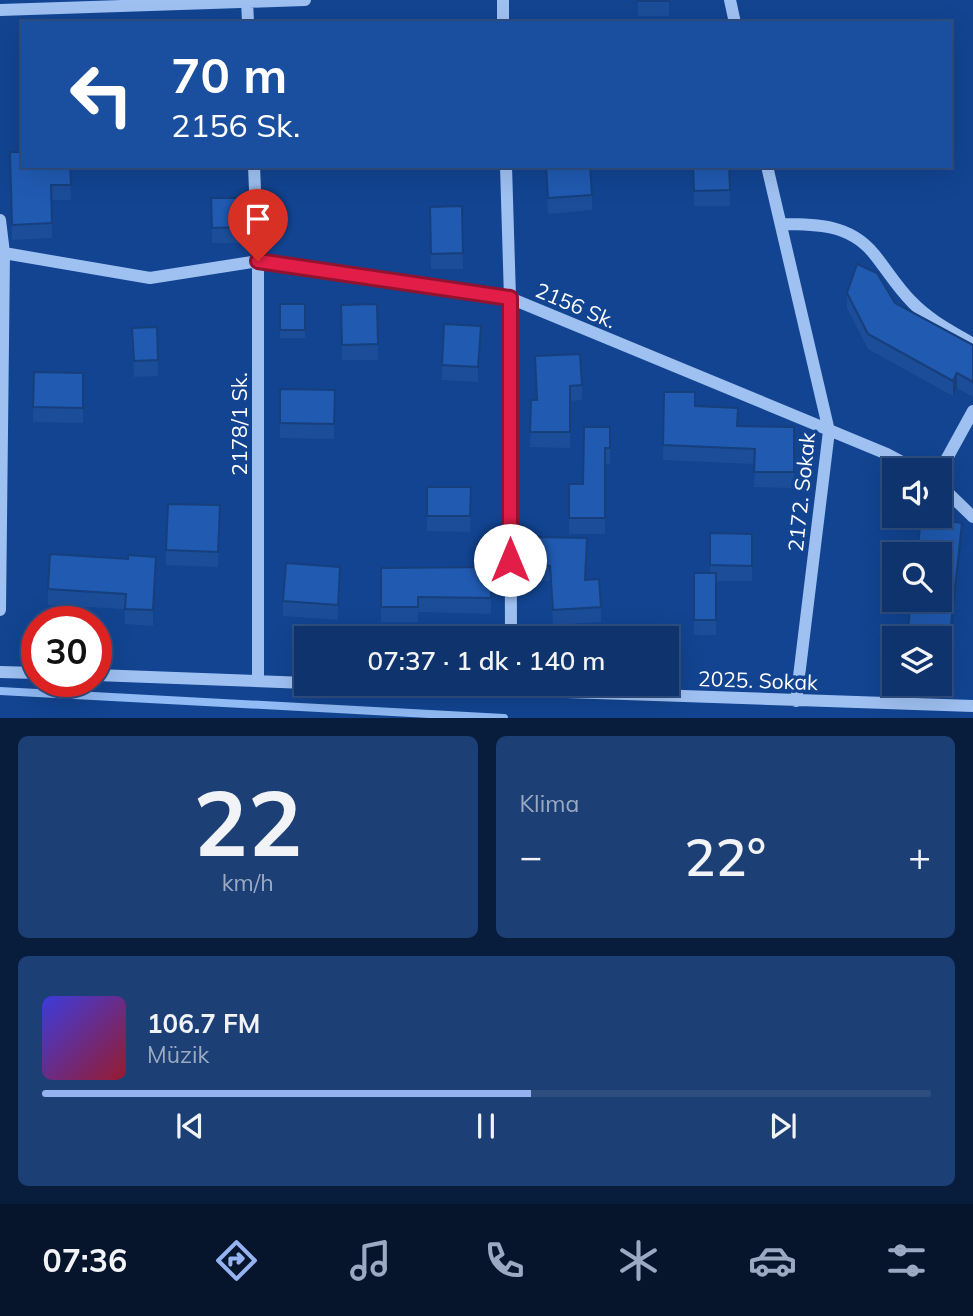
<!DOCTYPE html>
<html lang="tr">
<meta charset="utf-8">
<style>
body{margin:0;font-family:Mulish,sans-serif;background:#1c3f75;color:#f1f3f6;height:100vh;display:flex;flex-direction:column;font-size:26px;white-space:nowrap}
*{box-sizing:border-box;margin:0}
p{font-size:23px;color:#9baac2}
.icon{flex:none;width:38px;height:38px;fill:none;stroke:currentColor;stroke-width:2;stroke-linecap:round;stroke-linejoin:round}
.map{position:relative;height:718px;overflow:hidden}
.drawer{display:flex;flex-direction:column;gap:18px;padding:18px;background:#081c3c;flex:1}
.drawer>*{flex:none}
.guide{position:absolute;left:21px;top:21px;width:931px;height:147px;border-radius:0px;box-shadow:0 7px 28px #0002,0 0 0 2px #2e4e80;background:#1a4fa0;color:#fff;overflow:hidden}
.tools{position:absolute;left:882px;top:458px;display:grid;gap:14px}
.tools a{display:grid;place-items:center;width:70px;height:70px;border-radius:0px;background:#0e336d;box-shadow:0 7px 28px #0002,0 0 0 2px #2e4e80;font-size:35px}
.speed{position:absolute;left:21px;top:606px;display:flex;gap:14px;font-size:35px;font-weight:700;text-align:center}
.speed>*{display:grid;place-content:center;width:91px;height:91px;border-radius:50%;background:#0e336d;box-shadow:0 7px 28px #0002,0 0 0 2px #2e4e80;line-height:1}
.speed .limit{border:10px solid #d22;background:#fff;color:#111}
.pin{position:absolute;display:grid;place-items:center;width:60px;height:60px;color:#fff;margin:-72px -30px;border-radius:50% 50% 50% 0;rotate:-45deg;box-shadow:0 0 7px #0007}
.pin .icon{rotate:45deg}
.me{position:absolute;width:77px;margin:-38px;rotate:0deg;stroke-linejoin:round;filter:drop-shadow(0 0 5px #0008)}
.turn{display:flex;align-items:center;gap:24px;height:147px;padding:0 35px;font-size:32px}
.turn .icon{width:91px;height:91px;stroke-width:2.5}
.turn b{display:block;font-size:49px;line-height:60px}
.big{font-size:52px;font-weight:600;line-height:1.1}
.drawer .card{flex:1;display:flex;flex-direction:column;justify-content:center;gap:10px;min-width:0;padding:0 24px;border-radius:10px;background:#1c3f75}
.drawer .dial{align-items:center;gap:0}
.dial b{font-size:91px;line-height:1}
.song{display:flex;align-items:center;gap:21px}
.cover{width:84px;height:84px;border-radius:10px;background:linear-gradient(135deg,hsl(240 70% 55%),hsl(350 70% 35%))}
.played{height:7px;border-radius:4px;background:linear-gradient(90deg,#95b2f1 55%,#2e4e80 55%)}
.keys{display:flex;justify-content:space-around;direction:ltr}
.heat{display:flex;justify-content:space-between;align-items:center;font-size:38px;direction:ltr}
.drawer .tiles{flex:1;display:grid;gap:18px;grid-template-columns:1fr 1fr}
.card:last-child{grid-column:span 2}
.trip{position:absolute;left:294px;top:626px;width:385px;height:70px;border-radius:0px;background:#0e336d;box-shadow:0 7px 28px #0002,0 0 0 2px #2e4e80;font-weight:600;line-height:70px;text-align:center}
.tabs{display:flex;height:112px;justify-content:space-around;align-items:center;background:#06142c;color:#9baac2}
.tabs .icon{width:49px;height:49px}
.tabs .selected{color:#95b2f1}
.tabs b{font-size:32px;color:#f1f3f6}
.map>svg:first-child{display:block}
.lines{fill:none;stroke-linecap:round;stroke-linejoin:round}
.stream{stroke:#91bbf5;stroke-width:8}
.minor{stroke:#9fc1f2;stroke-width:12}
.wall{fill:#1c4d98}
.shaded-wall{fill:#163f7c}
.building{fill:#205ab1;stroke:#163f7c;stroke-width:2}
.route-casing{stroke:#92132f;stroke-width:18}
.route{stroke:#e11d48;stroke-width:12}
.labels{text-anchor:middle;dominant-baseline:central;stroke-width:7;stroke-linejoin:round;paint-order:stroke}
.street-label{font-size:21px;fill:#fff;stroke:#124491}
</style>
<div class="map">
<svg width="973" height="718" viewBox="0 0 973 718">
<rect width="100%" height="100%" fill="#124491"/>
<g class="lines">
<!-- stream -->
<path class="stream" d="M0,691L504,718"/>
<!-- minor -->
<path class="minor" d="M247,0L248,23
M503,0V23
M730,0L735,23
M0,10L305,0
M254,166L258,261V681
M506,166L510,298L511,639
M767,166L829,431L796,701
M0,220L4,253L0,610
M781,224C816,224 850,224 874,254C887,270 897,287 911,301C929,320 951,331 973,344
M4,253L150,278L258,261L510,298L887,454L919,471
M940,471L973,411
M940,485L973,517
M0,672L37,673
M96,675L306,683
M331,684L973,706"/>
</g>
<!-- wall -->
<path class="wall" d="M638,0H669V16H638Z
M70,166L71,200H52V238L12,240L10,167Z
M546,166L592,195V210L548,214Z
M693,166H729L730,206H694Z
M211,198H241V243H212Z
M462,206L463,269H431L430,207Z
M847,293L895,303L973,345V397L957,388L953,396L868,349L847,308Z
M280,304H305V338H280Z
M377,304L378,360H342L341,305Z
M132,328L158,360V376L134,377Z
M481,342L478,382L442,380V365Z
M535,356L582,385V400L570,401V448L530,447L531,400H537Z
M34,372L83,373V423L33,422Z
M280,389L335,390L334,439L280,438Z
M664,392L738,426L794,427V488L754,487L755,464L663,460Z
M610,427V464H605V534H569V484H583Z
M427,487H471L470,532L427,531Z
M220,505L218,567L166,565V550Z
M710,533L752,534V581H716V635H694V573H710Z
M534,537L587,554L586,580L601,607V622L553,625L550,581L533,580Z
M962,538L950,648L940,647V639H908V628Z
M491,567V614L418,612V622H381V568Z
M156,572L153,626L125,624V609L48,605V589Z
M340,583L338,620L283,616V601Z"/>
<!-- shaded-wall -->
<path class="shaded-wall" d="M481,326V342L478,382V367Z
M957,373V388L953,396V381Z
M962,523V538L950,648V633Z
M156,557V572L153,626V610Z
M340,567V583L338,620V605Z"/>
<!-- building -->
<path class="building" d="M638,0H669V1H638Z
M10,152H23V166H70L71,185H51L52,223L12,225Z
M546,166H590L592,195L548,198Z
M693,166H729L730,190L694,191Z
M211,198H241V227L212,228Z
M462,206L463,253L431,254L430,207Z
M857,264L877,273L895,303L973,345V382L957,373L953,381L868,334L847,293Z
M280,304H305V330H280Z
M377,304L378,344L342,345L341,305Z
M444,324L481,326L478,367L442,365Z
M157,327L158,360L134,361L132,328Z
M580,354L582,385L570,386V432H530L531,400H537L535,356Z
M34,372L83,373V408L33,407Z
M280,389L335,390L334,424L280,423Z
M664,392H695V406L738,408L737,426L794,427V472H754L755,449L663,445Z
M584,427H610V448H605V518H569V484H583Z
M427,487H471L470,516H427Z
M168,504L220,505L218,552L166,550Z
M921,517L962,523L950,633L908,628L911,600H940V555H917Z
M710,533L752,534V566L710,565Z
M534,537L587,538L585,580L599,579L601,607L553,610L550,566L533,565Z
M50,554L128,559V555L156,557L153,610L125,609L126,594L48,589Z
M286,563L340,567L338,605L283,601Z
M491,567V598L418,597V607H381V568Z
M694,573H716V620H694Z"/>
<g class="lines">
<!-- route casing -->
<g class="route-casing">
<path id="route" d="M258,261L510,298V560"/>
</g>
<!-- route -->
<use href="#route" class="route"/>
</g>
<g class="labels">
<!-- street labels -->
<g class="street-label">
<text transform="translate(576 305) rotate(23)">2156 Sk.</text>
<text transform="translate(239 424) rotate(-90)">2178/1 Sk.</text>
<text transform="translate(801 492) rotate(-84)">2172. Sokak</text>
<text transform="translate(758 680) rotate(2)">2025. Sokak</text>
</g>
</g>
</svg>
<div class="tools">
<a><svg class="icon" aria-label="sound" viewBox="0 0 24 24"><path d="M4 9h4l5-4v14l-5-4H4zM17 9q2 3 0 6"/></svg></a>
<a><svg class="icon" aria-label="search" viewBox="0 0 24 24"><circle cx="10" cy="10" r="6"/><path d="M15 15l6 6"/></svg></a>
<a><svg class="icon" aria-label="layers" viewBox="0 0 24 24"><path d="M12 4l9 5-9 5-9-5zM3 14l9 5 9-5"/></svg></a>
</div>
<div class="speed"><div class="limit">30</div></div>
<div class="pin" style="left:258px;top:261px;background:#d93025"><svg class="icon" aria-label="arrive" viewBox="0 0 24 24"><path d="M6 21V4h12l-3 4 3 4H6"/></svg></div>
<svg class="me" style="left:510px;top:560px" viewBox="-20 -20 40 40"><circle r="19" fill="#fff"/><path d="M0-13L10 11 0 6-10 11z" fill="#e11d48"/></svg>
<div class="trip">07:37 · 1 dk · 140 m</div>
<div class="guide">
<div class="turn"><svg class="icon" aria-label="left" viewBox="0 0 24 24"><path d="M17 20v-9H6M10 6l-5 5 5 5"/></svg><div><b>70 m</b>2156 Sk.</div></div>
</div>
</div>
<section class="drawer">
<div class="tiles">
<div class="card dial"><b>22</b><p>km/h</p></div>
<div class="card"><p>Klima</p>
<div class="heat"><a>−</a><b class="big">22°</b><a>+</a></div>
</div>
<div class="card">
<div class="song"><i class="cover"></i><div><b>106.7 FM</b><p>Müzik</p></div></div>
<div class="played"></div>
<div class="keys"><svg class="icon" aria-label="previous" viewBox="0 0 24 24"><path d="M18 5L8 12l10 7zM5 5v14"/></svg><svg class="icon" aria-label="pause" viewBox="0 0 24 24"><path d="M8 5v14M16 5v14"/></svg><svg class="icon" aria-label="next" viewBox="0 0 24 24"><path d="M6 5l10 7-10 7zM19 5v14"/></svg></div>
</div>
</div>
</section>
<nav class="tabs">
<b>07:36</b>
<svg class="icon selected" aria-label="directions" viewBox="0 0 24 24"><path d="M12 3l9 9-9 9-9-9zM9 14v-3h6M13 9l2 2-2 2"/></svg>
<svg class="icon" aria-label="music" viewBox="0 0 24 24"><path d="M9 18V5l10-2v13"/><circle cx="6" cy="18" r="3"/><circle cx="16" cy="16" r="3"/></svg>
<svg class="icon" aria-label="phone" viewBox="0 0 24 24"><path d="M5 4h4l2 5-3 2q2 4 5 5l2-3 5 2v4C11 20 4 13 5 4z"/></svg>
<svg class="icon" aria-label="climate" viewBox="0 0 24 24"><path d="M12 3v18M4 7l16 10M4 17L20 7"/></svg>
<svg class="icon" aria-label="car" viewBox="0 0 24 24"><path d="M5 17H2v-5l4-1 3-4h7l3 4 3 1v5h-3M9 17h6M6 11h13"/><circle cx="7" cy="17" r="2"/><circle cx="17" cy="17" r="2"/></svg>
<svg class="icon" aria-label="filters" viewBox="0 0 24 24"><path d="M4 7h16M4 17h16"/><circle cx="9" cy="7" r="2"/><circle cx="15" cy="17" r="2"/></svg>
</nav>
